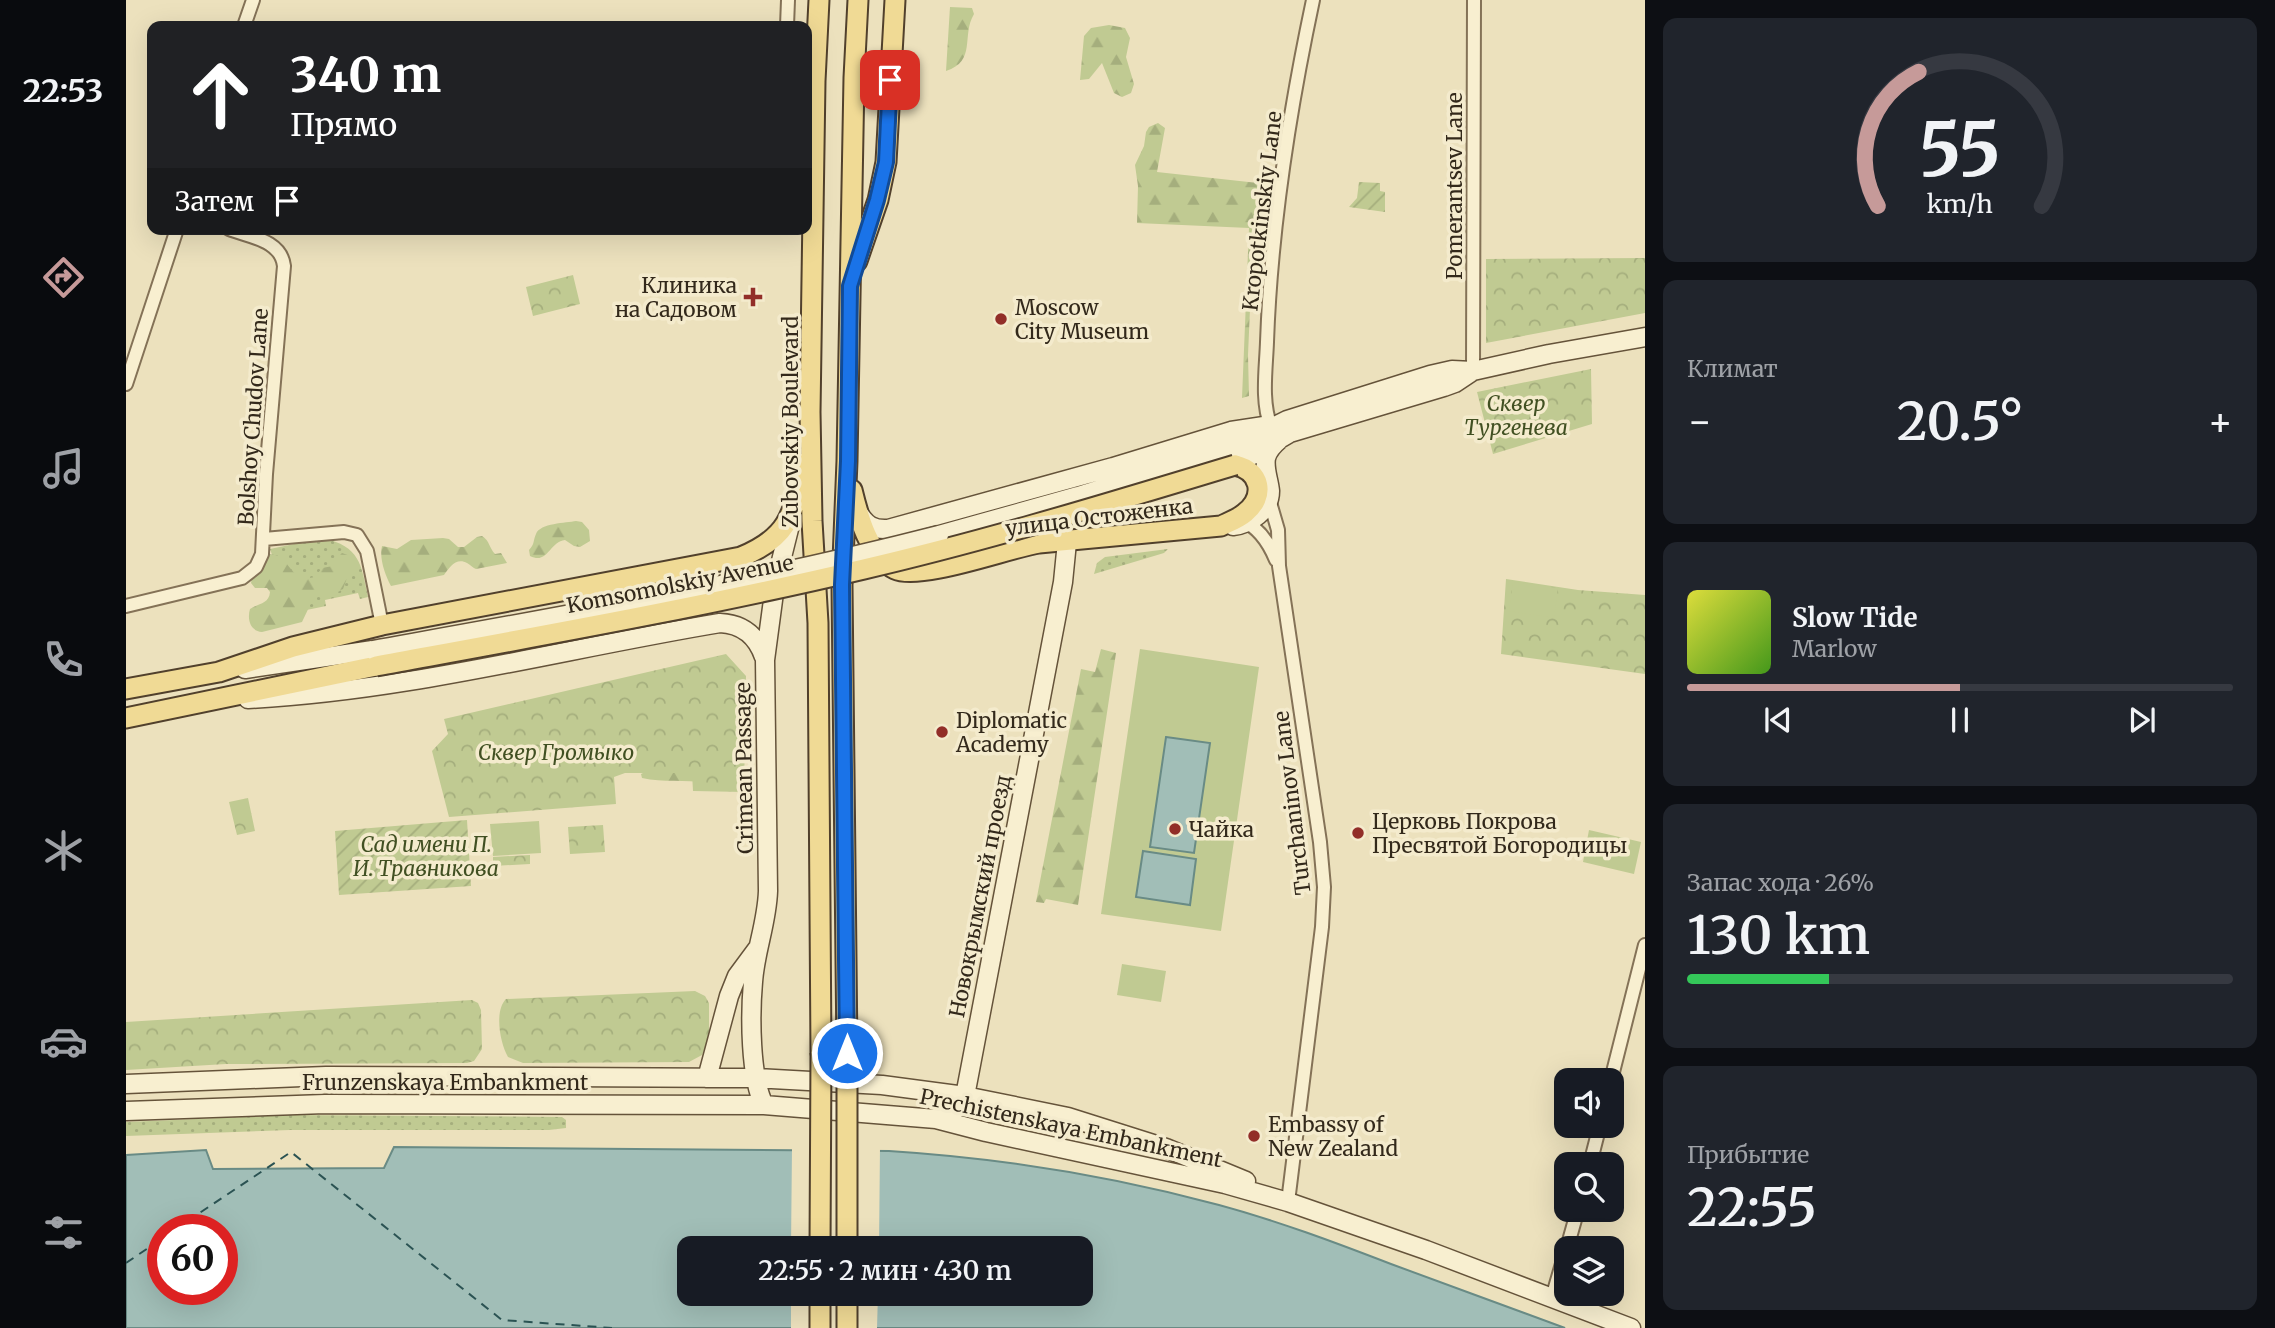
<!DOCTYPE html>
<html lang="ru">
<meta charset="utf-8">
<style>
body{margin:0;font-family:Merriweather,serif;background:#20242c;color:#f1f3f6;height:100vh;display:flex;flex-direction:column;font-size:26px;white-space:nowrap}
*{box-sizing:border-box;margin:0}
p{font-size:23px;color:#9ea1a6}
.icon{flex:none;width:38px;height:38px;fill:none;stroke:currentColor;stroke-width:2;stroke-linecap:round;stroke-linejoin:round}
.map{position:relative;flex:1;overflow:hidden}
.panel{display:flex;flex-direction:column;gap:18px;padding:18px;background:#0d0f14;width:630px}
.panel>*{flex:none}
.top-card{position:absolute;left:21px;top:21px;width:665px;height:214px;border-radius:14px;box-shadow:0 7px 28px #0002;background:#202124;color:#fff;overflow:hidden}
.controls{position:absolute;left:1428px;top:1068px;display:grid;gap:14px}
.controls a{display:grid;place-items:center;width:70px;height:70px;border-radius:14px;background:#171b24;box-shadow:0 7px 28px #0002;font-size:35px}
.speed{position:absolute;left:21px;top:1214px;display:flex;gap:14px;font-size:35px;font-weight:700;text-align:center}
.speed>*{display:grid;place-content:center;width:91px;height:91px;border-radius:50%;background:#171b24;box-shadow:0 7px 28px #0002;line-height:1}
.speed .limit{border:10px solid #d22;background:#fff;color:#111}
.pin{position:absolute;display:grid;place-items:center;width:60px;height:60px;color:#fff;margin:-30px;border-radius:14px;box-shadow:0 4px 10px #0006}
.me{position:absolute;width:77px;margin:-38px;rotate:0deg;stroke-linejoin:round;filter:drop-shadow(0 0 5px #0008)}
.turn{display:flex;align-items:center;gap:24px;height:147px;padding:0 28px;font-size:32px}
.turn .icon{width:91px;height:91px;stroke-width:2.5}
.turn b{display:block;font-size:49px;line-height:60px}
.then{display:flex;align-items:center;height:66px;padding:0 28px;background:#0003;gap:14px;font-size:26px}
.big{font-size:52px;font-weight:600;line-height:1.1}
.panel .card{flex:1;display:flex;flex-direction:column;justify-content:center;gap:10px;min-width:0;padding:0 24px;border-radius:14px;background:#20242c}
.panel .dial{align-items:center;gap:0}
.dial svg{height:182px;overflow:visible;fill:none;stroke:#363941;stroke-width:7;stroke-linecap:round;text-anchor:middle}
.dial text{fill:#f1f3f6;stroke:none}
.song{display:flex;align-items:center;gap:21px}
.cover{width:84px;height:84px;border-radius:10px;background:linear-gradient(135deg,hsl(60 70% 55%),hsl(100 70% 35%))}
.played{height:7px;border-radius:4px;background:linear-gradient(90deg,#c69a99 50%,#363941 50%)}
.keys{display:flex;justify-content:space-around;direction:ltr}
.heat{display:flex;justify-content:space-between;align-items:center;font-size:38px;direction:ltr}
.charge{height:10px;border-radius:5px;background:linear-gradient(90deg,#34c759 26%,#363941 0)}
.trip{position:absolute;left:551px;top:1236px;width:416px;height:70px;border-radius:14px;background:#171b24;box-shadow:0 7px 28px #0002;font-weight:600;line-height:70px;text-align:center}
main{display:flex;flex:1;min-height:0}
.tabs{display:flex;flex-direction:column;width:126px;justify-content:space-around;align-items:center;background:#090b0e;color:#9ea1a6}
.tabs .icon{width:49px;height:49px}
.tabs .active{color:#c69a99}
.tabs b{font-size:32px;color:#f1f3f6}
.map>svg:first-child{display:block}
.grass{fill:url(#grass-dots)}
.forest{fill:url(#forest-firs)}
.park{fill:url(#park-crowns)}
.garden{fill:url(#garden-furrows)}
.pitch{fill:#c0ca92}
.water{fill:#a1beb7;stroke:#698b85;stroke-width:2;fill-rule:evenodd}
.pier{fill:#ece1bd}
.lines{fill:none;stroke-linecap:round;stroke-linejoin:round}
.ferry{stroke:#2b5353;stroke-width:2;stroke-dasharray:9 7;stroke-linecap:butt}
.minor-casing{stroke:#847257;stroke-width:16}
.secondary-casing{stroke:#65533a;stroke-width:21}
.primary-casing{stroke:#51402c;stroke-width:23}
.minor{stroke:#f8efd0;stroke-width:12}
.secondary{stroke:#f8efd0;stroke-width:18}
.primary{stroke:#f0da95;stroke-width:19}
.secondary-bridge-casing{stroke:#65533a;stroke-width:21;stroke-linecap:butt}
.primary-bridge-casing{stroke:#51402c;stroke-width:23;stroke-linecap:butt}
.secondary-bridge{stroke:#f8efd0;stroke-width:18}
.primary-bridge{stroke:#f0da95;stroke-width:19}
.route-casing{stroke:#114b97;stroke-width:18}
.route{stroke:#1a73e8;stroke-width:12}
.poi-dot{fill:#922e28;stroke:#f4ebcd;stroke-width:2.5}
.labels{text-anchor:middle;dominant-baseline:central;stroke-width:7;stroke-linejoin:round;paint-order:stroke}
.street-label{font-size:21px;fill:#33291b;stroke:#f4ebcd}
.poi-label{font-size:21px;fill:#33291b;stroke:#f4ebcd;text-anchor:start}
.park-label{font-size:21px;font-style:italic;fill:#415022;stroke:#f4ebcd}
</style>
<main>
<nav class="tabs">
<b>22:53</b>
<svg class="icon active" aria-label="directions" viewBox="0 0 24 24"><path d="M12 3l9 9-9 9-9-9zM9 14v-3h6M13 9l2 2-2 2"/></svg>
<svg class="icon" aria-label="music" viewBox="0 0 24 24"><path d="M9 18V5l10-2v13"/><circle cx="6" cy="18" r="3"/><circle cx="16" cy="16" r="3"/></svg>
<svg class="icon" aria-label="phone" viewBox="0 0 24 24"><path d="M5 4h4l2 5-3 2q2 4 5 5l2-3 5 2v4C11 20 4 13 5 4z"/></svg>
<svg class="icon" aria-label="climate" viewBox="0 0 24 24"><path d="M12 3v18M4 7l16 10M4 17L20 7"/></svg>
<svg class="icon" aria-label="car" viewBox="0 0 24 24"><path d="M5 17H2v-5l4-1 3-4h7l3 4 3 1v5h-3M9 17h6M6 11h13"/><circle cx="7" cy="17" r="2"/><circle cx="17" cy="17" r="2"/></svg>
<svg class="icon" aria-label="filters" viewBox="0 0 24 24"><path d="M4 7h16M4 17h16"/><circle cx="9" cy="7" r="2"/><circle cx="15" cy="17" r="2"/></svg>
</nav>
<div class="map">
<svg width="1519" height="1328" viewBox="0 0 1519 1328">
<defs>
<pattern id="grass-dots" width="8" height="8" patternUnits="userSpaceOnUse" patternTransform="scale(1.75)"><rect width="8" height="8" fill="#c0ca92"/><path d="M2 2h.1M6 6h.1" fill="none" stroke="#a5ae7d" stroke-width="1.8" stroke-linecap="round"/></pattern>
<pattern id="forest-firs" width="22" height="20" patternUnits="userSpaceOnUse" patternTransform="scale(1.75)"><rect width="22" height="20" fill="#c0ca92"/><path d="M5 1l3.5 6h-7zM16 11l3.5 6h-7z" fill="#a5ae7d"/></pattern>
<pattern id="park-crowns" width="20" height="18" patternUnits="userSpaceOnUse" patternTransform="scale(1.75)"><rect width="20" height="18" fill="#c0ca92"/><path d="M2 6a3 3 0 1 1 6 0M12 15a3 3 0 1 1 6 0" fill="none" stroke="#a5ae7d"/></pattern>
<pattern id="garden-furrows" width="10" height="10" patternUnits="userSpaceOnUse" patternTransform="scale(1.75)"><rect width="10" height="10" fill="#c0ca92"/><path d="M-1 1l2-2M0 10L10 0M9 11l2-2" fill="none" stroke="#a5ae7d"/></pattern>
</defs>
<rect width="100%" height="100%" fill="#ece1bd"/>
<!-- grass -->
<path class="grass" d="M197,538C234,547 235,563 242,597L234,599L232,593L199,600L200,606L166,613L144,549Z
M1042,549L1038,553L968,574L971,563L979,557Z
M163,1115L436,1117L440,1120V1128L423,1130H164L0,1136V1122Z"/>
<!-- forest -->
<path class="forest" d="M824,7L846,8L848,14C835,36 851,61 820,71Z
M983,25L999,28L1004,38L1000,57L1008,84L1005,93L996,97L988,93L976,63L963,79L954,80L958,36L965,28Z
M1032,123L1039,128L1031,172L1141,184L1126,263L1122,355L1123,396L1116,398L1123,228L1011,223L1012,186L1009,165L1018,146L1020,132L1023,127Z
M450,521L456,522L463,530L464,541L454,547L448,546L439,540C423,542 422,565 404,556L403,550C409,544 407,540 410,534C414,523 440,523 450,521Z
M356,536C364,541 363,548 369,554L375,553L381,563L350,569C347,568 345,565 341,563C330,557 323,568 318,575L265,586C259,575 253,558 256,546L271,549L285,540L317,538L323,539L332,547H338L351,537Z
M216,553L227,557L232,566L231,572L221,578L217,589L212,592L190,597L186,601L176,622L136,632C124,631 121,619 124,609C133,603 143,604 144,592L141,588H129L125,583L126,578L134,570L143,554L154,556C166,568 169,582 189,577L196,568L207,566L212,556Z
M975,649L990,653L952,905L920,899L918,903L910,902L955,669L969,672Z
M566,755L580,783C559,779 537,783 516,778L515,774L543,760Z"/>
<!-- park -->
<path class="park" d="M1519,258V313L1360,343V259Z
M447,275L454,304L407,316L400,287Z
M1465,369L1466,424L1367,454L1351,392Z
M1380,579L1452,590L1519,595V674L1375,654Z
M600,654L620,676L618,792L567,791L566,773H499L488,777L490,804L323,817L306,751L322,734L318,719Z
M122,798L129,831L111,835L103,802Z
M477,825L479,852L444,854L442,827Z
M404,855V864L367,866V857Z
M569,991L579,996L583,1003V1039L576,1055L563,1062L397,1063L382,1057C374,1043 368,1011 380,999Z
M346,1000L352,1003L355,1010L356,1049L348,1061L341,1063L100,1064L0,1070V1022Z"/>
<!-- garden -->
<path class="garden" d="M1233,182L1254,183V191L1259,192V212L1223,207L1231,198Z
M341,820L345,886L213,895L209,831Z"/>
<!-- pitch -->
<path class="pitch" d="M1387,582L1432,588L1428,618L1383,611Z
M1014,649L1133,667L1095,931L975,914Z
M413,821L415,853L367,856L364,824Z
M1463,830L1515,842L1508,874L1457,862Z
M996,964L1040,971L1035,1002L991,995Z"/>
<!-- water -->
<path class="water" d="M1040,737L1084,743L1068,853L1024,847Z
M1017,851L1070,859L1064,905L1010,897Z
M268,1147L763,1151C874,1158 985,1176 1093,1205C1152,1221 1208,1242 1265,1264C1323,1285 1381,1307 1439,1328H0V1155L80,1150L87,1169L258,1168ZM37,1230H96V1290H37ZM564,1248H956V1293H564Z"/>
<!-- pier -->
<path class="pier" d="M666,1147H754L753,1248H665Z
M665,1293H752L751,1328H665Z"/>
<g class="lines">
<!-- ferry -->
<path class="ferry" d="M48,1230L165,1152L376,1320L486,1328
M0,1263L37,1238"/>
<!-- minor casing -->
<g class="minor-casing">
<path id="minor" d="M118,26L127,0
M661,26L662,0
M1347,371L1348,0
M0,384L51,229
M1145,427C1135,401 1140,370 1141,342C1145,227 1163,113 1187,0
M1143,499L1152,530L1153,566L1194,842L1198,887L1196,927L1162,1202
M1115,520C1133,527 1143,543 1150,560
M138,539L218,532L231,535L241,551L256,625
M0,606L116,578L130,567L136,554L140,474L158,266C155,240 124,237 103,229
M1485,1080L1519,945
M1464,1164L1474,1125
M1441,1248L1452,1209
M1426,1298L1440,1250"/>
</g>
<!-- secondary casing -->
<g class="secondary-casing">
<path id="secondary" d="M1109,465L1164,433L1318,387L1329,383L1347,371
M732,512C740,525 747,530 762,529L987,467L1105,431L1138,426
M1107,526C1124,524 1144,511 1144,491C1143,480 1138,469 1140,458C1142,450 1147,445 1153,440
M813,535L952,496L1104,449L1161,420L1304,375L1326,370L1347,371L1423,354L1519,337
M119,669L247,650
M122,699C282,691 437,649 594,623C617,624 631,636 638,657
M581,1078L603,996L611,976L631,949
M0,1084L200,1076L629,1078L756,1085L839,1096L942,1117L1040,1148L1120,1181
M638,1105C624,1077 624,1015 627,982C629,951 641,923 642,891L639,660L649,585L666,517
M0,1111L199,1104L638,1105L810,1119L860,1132L1099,1184L1162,1202L1300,1250L1505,1328
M810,1119C823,1113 834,1111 839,1096L937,582L941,542"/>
</g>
<!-- primary casing -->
<g class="primary-casing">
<path id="primary" d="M693,0L689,81L684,412L686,521L692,623L695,1053
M731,261L752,200L760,162L769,0
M726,490C732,515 743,557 769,569C794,581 882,548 913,543L1095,526C1103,522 1112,519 1119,513C1140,496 1135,471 1109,465
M0,689L93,672L167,647L256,625L615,557C666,536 667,512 678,463
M0,718L250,666
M721,1053L716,585L721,461L728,78L732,0
M694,1328V1293
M721,1328V1293"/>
</g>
<!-- minor -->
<use href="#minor" class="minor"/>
<!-- secondary -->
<use href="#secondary" class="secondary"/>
<!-- primary -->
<use href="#primary" class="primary"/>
<!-- secondary-bridge casing -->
<g class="secondary-bridge-casing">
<path id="secondary-bridge" d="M247,650C436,616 626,583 813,535"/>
</g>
<!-- primary-bridge casing -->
<g class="primary-bridge-casing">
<path id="primary-bridge" d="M250,666C413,636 577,607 738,569C863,540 986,502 1109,465
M694,1248L695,1053
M721,1248V1053"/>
</g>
<!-- secondary-bridge -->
<use href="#secondary-bridge" class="secondary-bridge"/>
<!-- primary-bridge -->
<use href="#primary-bridge" class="primary-bridge"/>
</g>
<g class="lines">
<!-- route casing -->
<g class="route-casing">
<path id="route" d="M721,1053L716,585L722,461L724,286L751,200L760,162L764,80"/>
</g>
<!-- route -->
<use href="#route" class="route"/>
</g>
<!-- markers -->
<g class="poi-dot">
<path d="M623.5 286.5h7v7h7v7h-7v7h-7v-7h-7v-7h7z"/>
<circle cx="875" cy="319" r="7"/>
<circle cx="816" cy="732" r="7"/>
<circle cx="1049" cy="829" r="7"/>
<circle cx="1232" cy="833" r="7"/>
<circle cx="1128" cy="1136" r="7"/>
</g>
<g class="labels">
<!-- street labels -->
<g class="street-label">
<text transform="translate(1328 186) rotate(-90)">Pomerantsev Lane</text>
<text transform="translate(1136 211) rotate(-83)">Kropotkinskiy Lane</text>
<text transform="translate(127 417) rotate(-86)">Bolshoy Chudov Lane</text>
<text transform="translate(664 422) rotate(-90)">Zubovskiy Boulevard</text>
<text transform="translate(973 517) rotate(-7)">улица Остоженка</text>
<text transform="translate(554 584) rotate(-11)">Komsomolskiy Avenue</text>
<text transform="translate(618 768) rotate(-91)">Crimean Passage</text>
<text transform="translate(1166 803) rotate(-97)">Turchaninov Lane</text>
<text transform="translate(854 896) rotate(-79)">Новокрымский проезд</text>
<text x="319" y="1082">Frunzenskaya Embankment</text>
<text transform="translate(945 1128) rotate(12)">Prechistenskaya Embankment</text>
</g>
<!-- poi labels -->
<g class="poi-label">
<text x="611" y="285" text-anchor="end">Клиника<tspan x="611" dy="24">на Садовом</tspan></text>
<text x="889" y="307">Moscow<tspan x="889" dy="24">City Museum</tspan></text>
<text x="830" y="720">Diplomatic<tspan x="830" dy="24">Academy</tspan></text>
<text x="1246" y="821">Церковь Покрова<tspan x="1246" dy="24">Пресвятой Богородицы</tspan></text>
<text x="1063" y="829">Чайка</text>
<text x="1142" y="1124">Embassy of<tspan x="1142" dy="24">New Zealand</tspan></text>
</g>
<!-- park labels -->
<g class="park-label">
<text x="1390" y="403">Сквер<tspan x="1390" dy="24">Тургенева</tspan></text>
<text x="430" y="752">Сквер Громыко</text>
<text x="300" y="844">Сад имени П.<tspan x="300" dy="24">И. Травникова</tspan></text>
</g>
</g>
</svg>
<div class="controls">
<a><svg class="icon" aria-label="sound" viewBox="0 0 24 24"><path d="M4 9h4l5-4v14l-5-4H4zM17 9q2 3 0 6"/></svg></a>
<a><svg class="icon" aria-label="search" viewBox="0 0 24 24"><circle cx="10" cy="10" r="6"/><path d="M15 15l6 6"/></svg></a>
<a><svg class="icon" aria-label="layers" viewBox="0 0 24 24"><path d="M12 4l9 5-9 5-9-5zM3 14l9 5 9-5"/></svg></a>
</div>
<div class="speed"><div class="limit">60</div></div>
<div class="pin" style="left:764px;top:80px;background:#d93025"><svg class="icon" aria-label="arrive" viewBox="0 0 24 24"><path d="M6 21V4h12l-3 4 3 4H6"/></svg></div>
<svg class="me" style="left:721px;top:1053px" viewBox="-20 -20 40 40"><circle r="17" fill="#1a73e8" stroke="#fff" stroke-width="3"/><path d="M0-11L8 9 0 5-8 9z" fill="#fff"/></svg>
<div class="trip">22:55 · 2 мин · 430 m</div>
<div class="top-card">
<div class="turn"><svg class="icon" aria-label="ahead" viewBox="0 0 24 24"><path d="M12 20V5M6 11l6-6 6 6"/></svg><div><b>340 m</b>Прямо</div></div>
<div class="then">Затем<svg class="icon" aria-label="arrive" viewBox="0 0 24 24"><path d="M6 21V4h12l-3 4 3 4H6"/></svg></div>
</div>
</div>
<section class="panel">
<div class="card dial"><svg viewBox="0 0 100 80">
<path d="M14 69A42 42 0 1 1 86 69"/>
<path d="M14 69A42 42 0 0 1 32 10" stroke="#c69a99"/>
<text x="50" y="56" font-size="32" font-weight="700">55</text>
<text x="50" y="72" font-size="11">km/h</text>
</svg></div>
<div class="card"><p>Климат</p>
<div class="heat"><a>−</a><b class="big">20.5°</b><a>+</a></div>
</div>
<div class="card">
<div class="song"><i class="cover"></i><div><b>Slow Tide</b><p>Marlow</p></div></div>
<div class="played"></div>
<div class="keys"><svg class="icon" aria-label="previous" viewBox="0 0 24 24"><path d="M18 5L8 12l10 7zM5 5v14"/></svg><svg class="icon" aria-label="pause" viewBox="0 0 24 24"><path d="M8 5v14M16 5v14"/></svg><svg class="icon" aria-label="next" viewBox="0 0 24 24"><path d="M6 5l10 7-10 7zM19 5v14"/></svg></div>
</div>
<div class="card"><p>Запас хода · 26%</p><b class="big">130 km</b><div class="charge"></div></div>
<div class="card"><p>Прибытие</p><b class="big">22:55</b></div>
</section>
</main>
